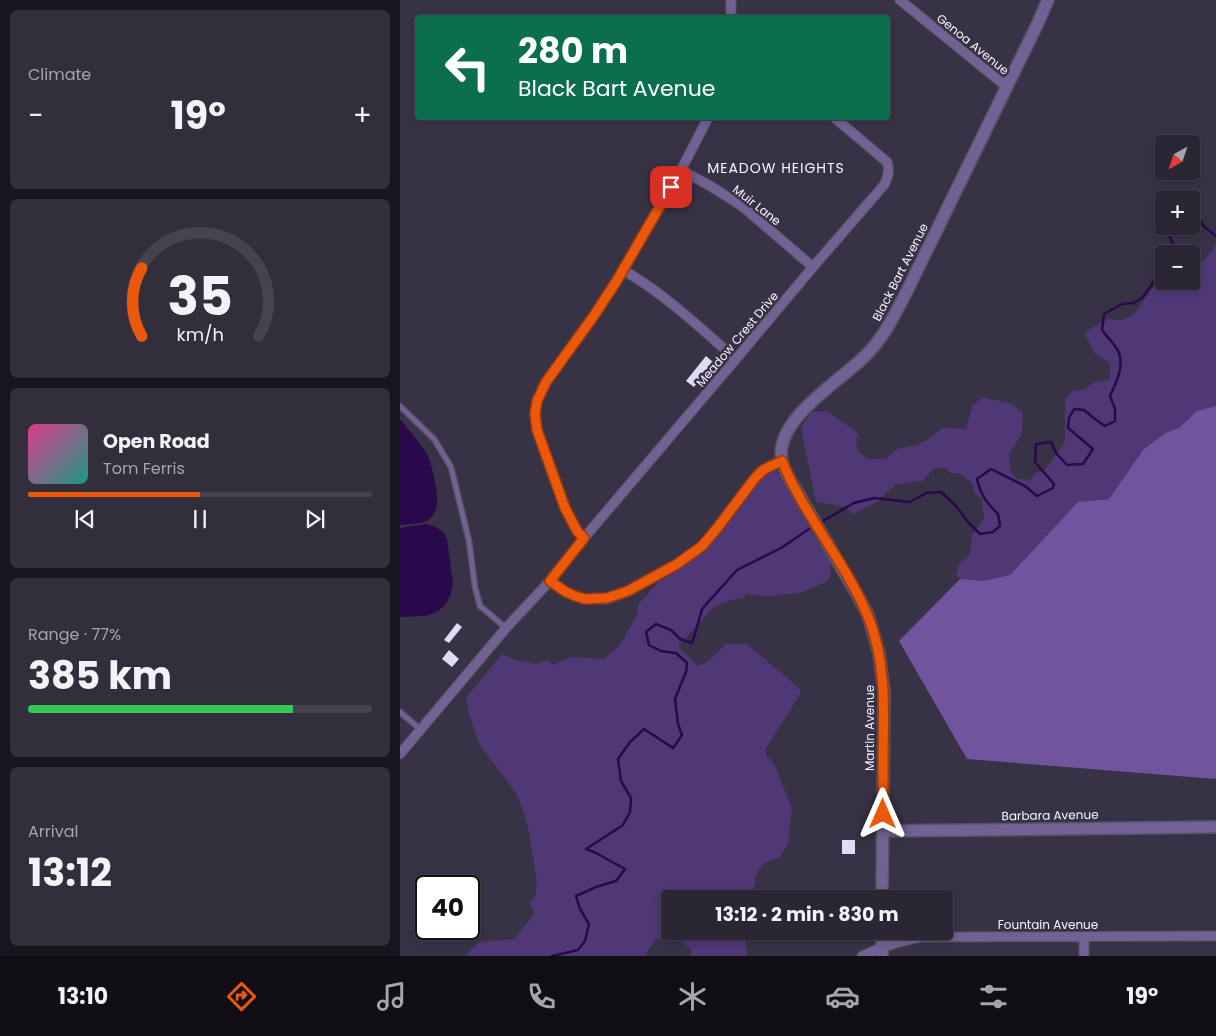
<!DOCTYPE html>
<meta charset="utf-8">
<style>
body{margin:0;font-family:Poppins,sans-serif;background:#322e3c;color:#f1f3f6;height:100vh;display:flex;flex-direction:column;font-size:19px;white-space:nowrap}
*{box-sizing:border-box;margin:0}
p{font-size:16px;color:#a5a5ac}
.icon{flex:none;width:28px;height:28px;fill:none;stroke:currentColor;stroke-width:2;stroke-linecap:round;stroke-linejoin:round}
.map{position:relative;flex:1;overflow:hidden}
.side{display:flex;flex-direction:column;gap:10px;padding:10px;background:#17151d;width:400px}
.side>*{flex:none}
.top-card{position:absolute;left:15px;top:15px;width:475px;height:105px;border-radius:5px;box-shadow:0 2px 8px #0003,0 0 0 1px #46434f;background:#0b6e4f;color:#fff;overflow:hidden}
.needle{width:32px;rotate:220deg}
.controls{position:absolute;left:755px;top:135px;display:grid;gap:10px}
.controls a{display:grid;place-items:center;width:45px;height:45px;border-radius:5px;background:#2a2634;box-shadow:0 2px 8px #0003,0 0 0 1px #46434f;font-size:25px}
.speed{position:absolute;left:15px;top:875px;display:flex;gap:10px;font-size:25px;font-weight:700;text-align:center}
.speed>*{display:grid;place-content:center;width:65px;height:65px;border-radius:50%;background:#2a2634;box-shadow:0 2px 8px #0003,0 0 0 1px #46434f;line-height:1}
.speed .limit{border:2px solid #111;border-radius:8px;background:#fff;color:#111}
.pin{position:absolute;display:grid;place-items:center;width:42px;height:42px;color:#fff;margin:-21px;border-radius:10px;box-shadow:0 2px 8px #0006}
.me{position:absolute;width:55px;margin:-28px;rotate:0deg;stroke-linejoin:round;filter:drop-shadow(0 0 4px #0008)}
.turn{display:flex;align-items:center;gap:18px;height:105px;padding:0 20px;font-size:22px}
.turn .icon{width:65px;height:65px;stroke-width:2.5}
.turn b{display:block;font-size:35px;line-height:42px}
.big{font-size:38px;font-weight:700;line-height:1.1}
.side .widget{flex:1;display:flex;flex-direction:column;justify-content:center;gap:8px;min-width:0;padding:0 18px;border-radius:8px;background:#322e3c}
.side .dial{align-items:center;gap:0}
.dial svg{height:130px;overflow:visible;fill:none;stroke:#46434f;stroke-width:7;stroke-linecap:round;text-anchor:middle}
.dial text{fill:#f1f3f6;stroke:none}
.song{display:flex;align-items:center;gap:15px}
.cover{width:60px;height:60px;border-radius:8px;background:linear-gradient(135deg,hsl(330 70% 55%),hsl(170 70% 35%))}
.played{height:5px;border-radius:2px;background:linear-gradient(90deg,#ea580c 50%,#46434f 50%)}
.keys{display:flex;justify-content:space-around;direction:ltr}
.heat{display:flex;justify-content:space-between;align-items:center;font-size:28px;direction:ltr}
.charge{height:8px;border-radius:4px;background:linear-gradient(90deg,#34c759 77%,#46434f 0)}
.trip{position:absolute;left:261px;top:890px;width:292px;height:50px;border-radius:5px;background:#2a2634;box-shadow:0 2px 8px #0003,0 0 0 1px #46434f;font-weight:700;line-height:50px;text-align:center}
.menu{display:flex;height:80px;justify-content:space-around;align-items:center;background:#110f15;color:#a5a5ac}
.menu .icon{width:35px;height:35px}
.menu .on{color:#ea580c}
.menu b{font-size:22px;color:#f1f3f6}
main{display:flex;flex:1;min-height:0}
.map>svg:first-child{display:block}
.green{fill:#4f3875}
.forest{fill:#70559e}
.water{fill:#29084c}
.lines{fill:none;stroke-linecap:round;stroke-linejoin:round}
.stream{stroke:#29084c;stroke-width:2.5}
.building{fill:#e2dbf4}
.service-casing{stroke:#565163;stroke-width:7}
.minor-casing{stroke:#565163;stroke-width:11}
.tertiary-casing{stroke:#565163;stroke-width:14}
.service{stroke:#726193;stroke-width:4.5}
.minor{stroke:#726193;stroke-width:9}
.tertiary{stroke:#726193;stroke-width:11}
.route-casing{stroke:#983908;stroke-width:12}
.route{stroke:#ea580c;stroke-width:9}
.labels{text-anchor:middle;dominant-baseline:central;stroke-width:5;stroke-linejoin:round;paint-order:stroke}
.street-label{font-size:12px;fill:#f6f3fd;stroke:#383246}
.neighbourhood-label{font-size:14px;letter-spacing:1px;fill:#f6f3fd;stroke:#383246}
</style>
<main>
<section class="side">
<div class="widget"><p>Climate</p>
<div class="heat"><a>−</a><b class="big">19°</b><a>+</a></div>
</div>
<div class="widget dial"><svg viewBox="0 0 100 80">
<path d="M14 69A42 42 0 1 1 86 69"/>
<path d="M14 69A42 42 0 0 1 14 27" stroke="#ea580c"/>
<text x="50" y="56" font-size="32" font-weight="700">35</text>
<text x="50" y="72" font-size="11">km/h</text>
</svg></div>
<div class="widget">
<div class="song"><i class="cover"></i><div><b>Open Road</b><p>Tom Ferris</p></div></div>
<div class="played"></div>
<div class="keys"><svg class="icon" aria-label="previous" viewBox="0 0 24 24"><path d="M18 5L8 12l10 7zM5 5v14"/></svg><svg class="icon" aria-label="pause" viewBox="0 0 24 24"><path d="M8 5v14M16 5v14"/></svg><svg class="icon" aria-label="next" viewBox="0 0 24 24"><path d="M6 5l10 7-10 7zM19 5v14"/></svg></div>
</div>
<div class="widget"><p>Range · 77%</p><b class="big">385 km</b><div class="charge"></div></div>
<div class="widget"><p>Arrival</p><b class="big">13:12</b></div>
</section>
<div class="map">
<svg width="816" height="956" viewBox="0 0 816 956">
<rect width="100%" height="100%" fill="#383246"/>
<!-- green -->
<path class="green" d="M816,242V406L797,411L779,428L764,433L743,450L709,499L678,502L610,575L583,581L560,579L556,576L559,564L570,555L572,536L584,518L582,499L574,492L573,484L559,473H551L545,468L533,469L523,481L496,484L477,502L453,514L445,507L416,502L401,428L411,412L426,411L454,430L459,435L456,439L457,450L467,459H485L497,449L518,445L543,428L566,429L572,406L583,397L612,404L623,413L622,434L609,454L610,470L617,479L630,480L635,473L645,470L665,442V400L672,391L684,390L695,382L710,380V363L694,353L685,334L688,330L708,319L722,320L733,315L760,278H764V281H791V274L812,251Z
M374,469L380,475L405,514L412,533L430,558L431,574L428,581L400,593L366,596L347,594L343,598L332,600L315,606L278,646L297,666L306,663L326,644H347L399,688L401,693L366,748V756L371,760L375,766L392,809L388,844L379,858C356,860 354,880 353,899H270V931H345L347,955L346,956H291V950L281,941L256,938L246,954V956H65L79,942L114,939L134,914L130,903L135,897L137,881L129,832L123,810L116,793L79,744L69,714L66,698L102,654L115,660L136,664L147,660L153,665L170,657L204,659L219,646L237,615L238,605L266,573L336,511L341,488L350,477Z"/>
<!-- forest -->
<path class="forest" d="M816,406V779L567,759L499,641L560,579L583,581L610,575L678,502L709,499L743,450L765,433L779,428L797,411Z"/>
<!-- water -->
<path class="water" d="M0,419C9,431 21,443 28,456C32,466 39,495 37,505C36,511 32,518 27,521C19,524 8,524 0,525Z
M26,524L36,527L43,532L47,539L53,584L50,596L45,605L37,612L25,616L0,617V528Z"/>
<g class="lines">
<!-- stream -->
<path class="stream" d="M791,211L797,212L803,226L816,236
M766,226L767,232L773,243L775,254
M423,521L454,503L474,498L510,502L526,493L541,492L555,505L568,522L580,534L593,532L600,526L598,514C586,502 581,496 577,479L591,469L625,486L637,496L653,488L654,484L635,462L636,444L651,442L656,453L667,465L683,464L693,449L668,428L669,418L674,409L684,410L695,419L705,426L715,421V409L710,396C716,383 724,368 719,353C717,346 706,336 702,330L704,314L722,304L734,303L743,297L758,276L764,275
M152,956L178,950L185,941L189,924L180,909L176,896L196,887L216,881L225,869L196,853L186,849L223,825L230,812L231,798L221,781L218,759L230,742L244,729L273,748L282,735L278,724L275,699L286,672L287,663L276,653L261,651L249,645L246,632L256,624L271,630L280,639L292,643L295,634L302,609L337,570L381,548L409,529"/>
</g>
<!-- building -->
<path class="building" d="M306,356L314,363L294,387L286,381Z
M57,623L62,627L49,643L44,640Z
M49,650L59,659L52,667L42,659Z
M442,840H455V854H442Z"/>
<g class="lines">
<!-- service casing -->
<g class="service-casing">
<path id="service" d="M0,406L34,439L51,467L69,541L75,587L80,606L106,628
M0,712L20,729"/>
</g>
<!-- minor casing -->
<g class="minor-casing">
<path id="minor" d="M500,0L607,87
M331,18V0
M281,170L312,187L342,206L413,267
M223,270C265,294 300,328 336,359
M184,538L177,531L165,508L137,430L135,414L137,401L146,382L193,317L223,270L281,170L308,118
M150,581L166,592L175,596L185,599H207L228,591L277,564L302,546L318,527L355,478L363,470L371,466L382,461
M0,754L106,628L150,581L184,538L336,359L413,267L484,185C488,177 490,171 487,162L435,118
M684,937V956
M462,956C481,947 500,941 521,937L816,936"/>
</g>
<!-- tertiary casing -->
<g class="tertiary-casing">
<path id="tertiary" d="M483,831L816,827
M482,899L484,692L479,653L468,615L458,596L395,488C390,480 384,470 382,461C373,420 440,381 464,357C483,339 494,316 506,293L637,25L648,0
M482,956V931"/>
</g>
<!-- service -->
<use href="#service" class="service"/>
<!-- minor -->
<use href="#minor" class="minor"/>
<!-- tertiary -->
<use href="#tertiary" class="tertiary"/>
</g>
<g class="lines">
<!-- route casing -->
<g class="route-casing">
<path id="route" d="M271,187L216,282L193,317L146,382L137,401L135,414L137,430L165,508L177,531L184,538L150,581L166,592L175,596L185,599L207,598L228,591L277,564L302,546L318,527L355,478L363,470L371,466L382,461C404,515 444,560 467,614C486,658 484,706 483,753C483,773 483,794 483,814"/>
</g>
<!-- route -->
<use href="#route" class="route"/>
</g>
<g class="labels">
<!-- street labels -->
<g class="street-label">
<text transform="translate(573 44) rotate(39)">Genoa Avenue</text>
<text transform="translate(357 205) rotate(38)">Muir Lane</text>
<text transform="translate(500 272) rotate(-63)">Black Bart Avenue</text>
<text transform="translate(337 339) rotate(-50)">Meadow Crest Drive</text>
<text transform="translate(469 728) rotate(-90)">Martin Avenue</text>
<text transform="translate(650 815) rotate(-1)">Barbara Avenue</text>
<text x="648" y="924">Fountain Avenue</text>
</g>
<!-- neighbourhood labels -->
<g class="neighbourhood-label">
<text x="376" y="168">MEADOW HEIGHTS</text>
</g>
</g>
</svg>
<div class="controls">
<a><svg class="needle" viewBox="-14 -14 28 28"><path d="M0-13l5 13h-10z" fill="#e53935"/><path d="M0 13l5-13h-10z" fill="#a5a5ac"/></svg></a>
<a>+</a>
<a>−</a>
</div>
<div class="speed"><div class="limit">40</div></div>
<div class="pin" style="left:271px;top:187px;background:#d93025"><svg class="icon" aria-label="arrive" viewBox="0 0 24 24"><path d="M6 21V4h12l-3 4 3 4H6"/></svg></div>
<svg class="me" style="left:483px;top:814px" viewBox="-20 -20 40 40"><path d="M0-17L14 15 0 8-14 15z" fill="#ea580c" stroke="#fff" stroke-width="4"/></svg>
<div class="trip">13:12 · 2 min · 830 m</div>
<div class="top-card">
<div class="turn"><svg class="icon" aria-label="left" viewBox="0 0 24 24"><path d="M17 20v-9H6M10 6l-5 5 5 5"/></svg><div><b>280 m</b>Black Bart Avenue</div></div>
</div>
</div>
</main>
<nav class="menu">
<b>13:10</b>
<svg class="icon on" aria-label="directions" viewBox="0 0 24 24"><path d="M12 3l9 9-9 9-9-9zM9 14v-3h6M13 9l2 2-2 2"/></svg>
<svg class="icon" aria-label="music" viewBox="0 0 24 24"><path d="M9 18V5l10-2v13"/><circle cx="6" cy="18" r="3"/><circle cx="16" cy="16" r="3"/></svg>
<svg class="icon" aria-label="phone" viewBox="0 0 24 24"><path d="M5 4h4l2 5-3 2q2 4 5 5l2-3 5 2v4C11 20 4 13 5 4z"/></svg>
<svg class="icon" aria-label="climate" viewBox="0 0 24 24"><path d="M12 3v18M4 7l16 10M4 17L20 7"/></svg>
<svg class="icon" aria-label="car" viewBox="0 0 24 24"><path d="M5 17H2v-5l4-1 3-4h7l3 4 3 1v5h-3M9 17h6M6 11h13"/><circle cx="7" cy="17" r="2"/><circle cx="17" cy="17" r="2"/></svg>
<svg class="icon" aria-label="filters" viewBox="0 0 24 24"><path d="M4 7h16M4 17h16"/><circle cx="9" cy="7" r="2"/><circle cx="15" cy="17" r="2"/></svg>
<b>19°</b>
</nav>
